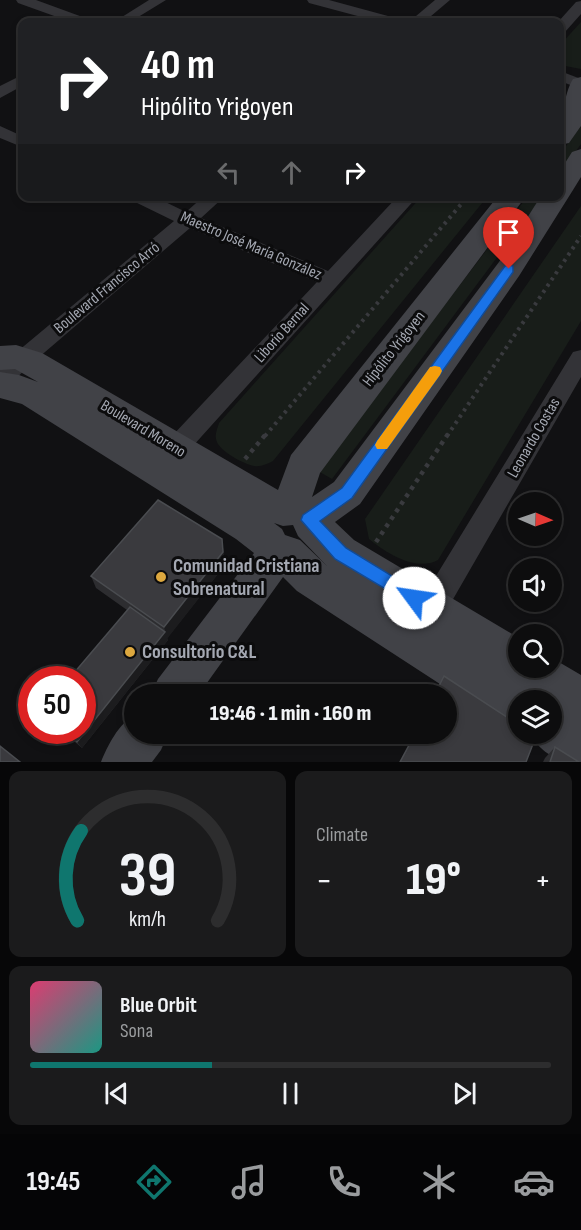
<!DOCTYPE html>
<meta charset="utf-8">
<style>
body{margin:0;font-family:"Sofia Sans Condensed",sans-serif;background:#1b1b1c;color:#f1f3f6;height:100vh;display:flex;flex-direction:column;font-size:22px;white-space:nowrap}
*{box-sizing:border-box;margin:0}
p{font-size:20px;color:#9a9c9e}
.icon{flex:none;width:33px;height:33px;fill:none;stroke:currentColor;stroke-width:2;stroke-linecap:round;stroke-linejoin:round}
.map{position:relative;height:762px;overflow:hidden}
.panel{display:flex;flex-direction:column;gap:9px;padding:9px;background:#070708;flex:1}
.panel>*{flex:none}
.guide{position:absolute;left:18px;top:18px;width:546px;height:183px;border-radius:12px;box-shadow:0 3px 9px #0003,0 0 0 2px #2d2d2e;background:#202124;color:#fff;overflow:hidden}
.needle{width:39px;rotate:92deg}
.fabs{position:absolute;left:508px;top:492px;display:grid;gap:12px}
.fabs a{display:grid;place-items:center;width:54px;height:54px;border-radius:50%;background:#0d0d0e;box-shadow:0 3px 9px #0003,0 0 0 2px #2d2d2e;font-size:30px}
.speed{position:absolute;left:18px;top:666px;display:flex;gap:12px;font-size:30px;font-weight:700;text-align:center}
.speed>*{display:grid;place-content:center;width:78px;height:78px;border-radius:50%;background:#0d0d0e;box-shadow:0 3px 9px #0003,0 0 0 2px #2d2d2e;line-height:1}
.speed .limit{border:9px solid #d22;background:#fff;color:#111}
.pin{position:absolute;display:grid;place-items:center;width:51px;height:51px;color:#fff;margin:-62px -26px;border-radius:50% 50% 50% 0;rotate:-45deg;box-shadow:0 0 6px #0007}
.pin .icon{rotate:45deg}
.me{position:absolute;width:66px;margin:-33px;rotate:301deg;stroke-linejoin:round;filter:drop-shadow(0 0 4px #0008)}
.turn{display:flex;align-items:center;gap:21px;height:126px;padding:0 24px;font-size:27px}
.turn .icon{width:78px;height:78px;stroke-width:2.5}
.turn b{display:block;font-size:42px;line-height:51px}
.lanes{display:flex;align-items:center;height:57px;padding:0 24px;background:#0003;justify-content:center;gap:30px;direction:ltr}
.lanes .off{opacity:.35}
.big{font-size:45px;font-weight:800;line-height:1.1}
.panel .widget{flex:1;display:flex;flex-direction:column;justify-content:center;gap:9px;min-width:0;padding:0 21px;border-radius:12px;background:#1b1b1c}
.panel .dial{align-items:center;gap:0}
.dial svg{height:156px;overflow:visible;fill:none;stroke:#2d2d2e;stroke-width:7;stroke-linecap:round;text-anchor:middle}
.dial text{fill:#f1f3f6;stroke:none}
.song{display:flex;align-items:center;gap:18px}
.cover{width:72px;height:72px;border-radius:9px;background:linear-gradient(135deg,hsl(340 70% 55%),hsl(170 70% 35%))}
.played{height:6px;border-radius:3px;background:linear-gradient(90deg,#0f766e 35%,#2d2d2e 35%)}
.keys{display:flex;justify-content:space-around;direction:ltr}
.heat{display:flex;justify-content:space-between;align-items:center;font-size:33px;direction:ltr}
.panel .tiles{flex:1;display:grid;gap:9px;grid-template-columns:1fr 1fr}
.widget:last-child{grid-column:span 2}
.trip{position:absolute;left:124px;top:684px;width:333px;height:60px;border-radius:30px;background:#0d0d0e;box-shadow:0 3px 9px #0003,0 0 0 2px #2d2d2e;font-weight:800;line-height:60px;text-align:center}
.tabs{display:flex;height:96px;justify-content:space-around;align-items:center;background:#050506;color:#9a9c9e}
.tabs .icon{width:42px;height:42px}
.tabs .active{color:#0f766e}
.tabs b{font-size:27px;color:#f1f3f6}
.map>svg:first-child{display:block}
.green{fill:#181d19}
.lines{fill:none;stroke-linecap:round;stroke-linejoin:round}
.path-far1{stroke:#393a3e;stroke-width:4;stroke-dasharray:3 4.5;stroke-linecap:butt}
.path{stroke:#393a3e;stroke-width:4.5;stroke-dasharray:4 5;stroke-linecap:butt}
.minor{fill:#333337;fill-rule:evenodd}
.secondary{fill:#414247;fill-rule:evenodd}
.wall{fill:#2d2d30}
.shaded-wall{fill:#1c1c1e}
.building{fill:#3a3a3e;stroke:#4a4c50;stroke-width:1.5}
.route{fill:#1a73e8;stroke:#114b97;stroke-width:1.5}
.slow{fill:#f59e0b}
.poi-dot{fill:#dda83f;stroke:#0c0c0d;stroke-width:2}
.labels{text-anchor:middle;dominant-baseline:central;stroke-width:6;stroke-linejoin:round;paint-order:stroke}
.street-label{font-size:16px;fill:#a4a8b2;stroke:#0c0c0d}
.near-poi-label{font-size:20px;font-weight:bold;fill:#a4a8b2;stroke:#0c0c0d;text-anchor:start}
</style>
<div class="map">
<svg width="581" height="762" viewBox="0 0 581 762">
<rect width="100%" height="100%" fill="#111113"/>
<!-- green -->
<path class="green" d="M581,22V69L560,65V45Z
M581,126V144L560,173V154Z
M421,197H487L273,461C267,464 261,467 254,466C244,464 221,452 217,442C214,435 217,430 219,423Z
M527,197H542L332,479L318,471Z
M581,206V321L438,560C416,572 386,553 369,539L365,519Z"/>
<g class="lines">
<!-- path-far1 -->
<path class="path-far1" d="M265,436L468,196
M447,436L581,236"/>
<!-- path -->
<path class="path" d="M245,459L266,434
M376,542L448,434"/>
<!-- minor -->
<path class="minor" d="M16,0H36L88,19L90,22H71L18,3Z
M149,0H166L130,22H114Z
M307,0H329L399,19L401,22H380L309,3Z
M435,0H450L424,22H409Z
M581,1V14L565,32L560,33L558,22L576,2Z
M560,71L581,79V89L560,81Z
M22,75V86L0,98V86Z
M0,126L22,136V147L0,138Z
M128,196H153L186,212L204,196H225L201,218L328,271L398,196H418L174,467L165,470L156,467L153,460L156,453L317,282L190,228L31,364L8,386L0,389V366L174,221L131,200Z
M581,350V377L437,627L427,631L417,627L413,617L417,607L573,352Z"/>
<!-- secondary -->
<path class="secondary" d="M581,77V126L569,143L560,145C560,129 564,92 573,79Z
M581,149V177L573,190L519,276L360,504L335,522L354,540L519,638V668H552V658L581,675V762C560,762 540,754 531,734H552V700H541L536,698L538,700H519V731L503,725L297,591L283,577L199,694H151L158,679L254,553L236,539L22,404L0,398V372L19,375L38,382L15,369L0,370V346L16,345L42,353L278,490L291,455L498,196H526L320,473L312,497L334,482L499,262L541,196H560V171L572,152ZM274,523L283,526L293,525L298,536L327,566L300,540L285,535L282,529Z
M135,716V734H168L161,750L152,762H101C107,747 119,722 135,716Z"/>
</g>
<!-- wall -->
<path class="wall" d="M222,539L225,565L167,638L168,640L82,748L61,730H82L127,610L96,588L91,576Z
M555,747L579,762H543L545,758Z"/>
<!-- shaded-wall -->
<path class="shaded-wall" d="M222,539L225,565L167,639L164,627Z
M165,632L168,640L82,748L77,742Z"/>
<!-- building -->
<path class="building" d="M416,20L425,22H413Z
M158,500L222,539L223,552L164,627L91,576Z
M130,607L165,632L77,742L64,730H82V680H68Z
M444,676L519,725V734H532L536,736L526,762H400L415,734H447V694H435Z
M0,746L20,762H0Z
M555,747L579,762H550Z"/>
<!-- route -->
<path class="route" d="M509,265L513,266V272L352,498L320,521L346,548L420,593L422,598L420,604L414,606L335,559L301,520L303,515L342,488L505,266Z"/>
<!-- slow -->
<path class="slow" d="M435,366L440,367L442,371L440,375L387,449H377L375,445L377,441L430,367Z"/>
<!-- markers -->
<g class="poi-dot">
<circle cx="161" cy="577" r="6"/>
<circle cx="130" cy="652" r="6"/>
</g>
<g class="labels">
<!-- street labels -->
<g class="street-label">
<text transform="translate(251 246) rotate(23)">Maestro José María González</text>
<text transform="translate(107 288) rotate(-40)">Boulevard Francisco Arró</text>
<text transform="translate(282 333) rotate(-48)">Liborio Bernal</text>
<text transform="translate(394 349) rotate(-52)">Hipólito Yrigoyen</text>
<text transform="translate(143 429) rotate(31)">Boulevard Moreno</text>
<text transform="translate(534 438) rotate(-60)">Leonardo Costas</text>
</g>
<!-- near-poi labels -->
<g class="near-poi-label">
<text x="173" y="566">Comunidad Cristiana<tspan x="173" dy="23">Sobrenatural</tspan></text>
<text x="142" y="652">Consultorio C&amp;L</text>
</g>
</g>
</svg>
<div class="fabs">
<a><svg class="needle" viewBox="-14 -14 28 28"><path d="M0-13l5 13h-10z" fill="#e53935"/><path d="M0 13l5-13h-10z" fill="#9a9c9e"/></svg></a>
<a><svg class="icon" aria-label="sound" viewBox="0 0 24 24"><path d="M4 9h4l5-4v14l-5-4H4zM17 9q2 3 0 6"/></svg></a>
<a><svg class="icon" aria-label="search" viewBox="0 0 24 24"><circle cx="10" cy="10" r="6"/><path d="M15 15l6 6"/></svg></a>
<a><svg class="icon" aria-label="layers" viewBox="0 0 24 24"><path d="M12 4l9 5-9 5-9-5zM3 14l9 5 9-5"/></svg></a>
</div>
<div class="speed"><div class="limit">50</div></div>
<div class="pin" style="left:509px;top:269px;background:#d93025"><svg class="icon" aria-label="arrive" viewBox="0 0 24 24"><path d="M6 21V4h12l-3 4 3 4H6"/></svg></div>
<svg class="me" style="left:414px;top:598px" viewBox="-20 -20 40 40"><circle r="19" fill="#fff"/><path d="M0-13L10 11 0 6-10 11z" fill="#1a73e8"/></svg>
<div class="trip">19:46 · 1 min · 160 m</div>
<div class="guide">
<div class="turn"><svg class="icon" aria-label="right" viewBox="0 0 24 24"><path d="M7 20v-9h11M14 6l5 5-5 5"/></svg><div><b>40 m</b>Hipólito Yrigoyen</div></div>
<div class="lanes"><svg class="icon off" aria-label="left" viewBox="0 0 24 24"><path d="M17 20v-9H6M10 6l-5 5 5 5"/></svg><svg class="icon off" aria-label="ahead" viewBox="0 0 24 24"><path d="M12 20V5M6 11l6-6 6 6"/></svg><svg class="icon" aria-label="right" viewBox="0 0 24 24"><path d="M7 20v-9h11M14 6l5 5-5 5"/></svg></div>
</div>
</div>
<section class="panel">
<div class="tiles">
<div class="widget dial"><svg viewBox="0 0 100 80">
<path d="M14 69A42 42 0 1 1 86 69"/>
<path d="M14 69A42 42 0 0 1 16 23" stroke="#0f766e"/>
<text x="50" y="56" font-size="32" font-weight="700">39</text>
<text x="50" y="72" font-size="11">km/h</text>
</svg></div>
<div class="widget"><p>Climate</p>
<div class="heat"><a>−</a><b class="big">19°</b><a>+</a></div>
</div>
<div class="widget">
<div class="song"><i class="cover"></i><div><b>Blue Orbit</b><p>Sona</p></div></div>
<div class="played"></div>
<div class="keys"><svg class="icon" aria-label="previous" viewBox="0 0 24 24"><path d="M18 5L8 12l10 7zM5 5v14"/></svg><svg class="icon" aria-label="pause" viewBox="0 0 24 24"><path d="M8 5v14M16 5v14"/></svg><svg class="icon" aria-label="next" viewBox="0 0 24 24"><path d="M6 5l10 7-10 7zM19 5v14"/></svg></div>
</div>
</div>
</section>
<nav class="tabs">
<b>19:45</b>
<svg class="icon active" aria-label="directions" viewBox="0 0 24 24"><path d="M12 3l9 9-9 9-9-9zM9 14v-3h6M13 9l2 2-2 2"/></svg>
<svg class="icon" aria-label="music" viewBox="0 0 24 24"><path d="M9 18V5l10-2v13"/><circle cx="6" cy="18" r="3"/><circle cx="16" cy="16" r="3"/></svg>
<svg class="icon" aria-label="phone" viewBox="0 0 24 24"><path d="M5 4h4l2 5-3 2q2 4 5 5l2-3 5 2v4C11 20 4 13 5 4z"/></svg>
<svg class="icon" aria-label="climate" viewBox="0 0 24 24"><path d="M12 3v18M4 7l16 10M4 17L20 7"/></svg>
<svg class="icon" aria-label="car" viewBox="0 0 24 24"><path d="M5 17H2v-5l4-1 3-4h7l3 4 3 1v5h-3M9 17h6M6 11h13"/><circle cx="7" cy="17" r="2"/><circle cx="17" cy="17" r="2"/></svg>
</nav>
